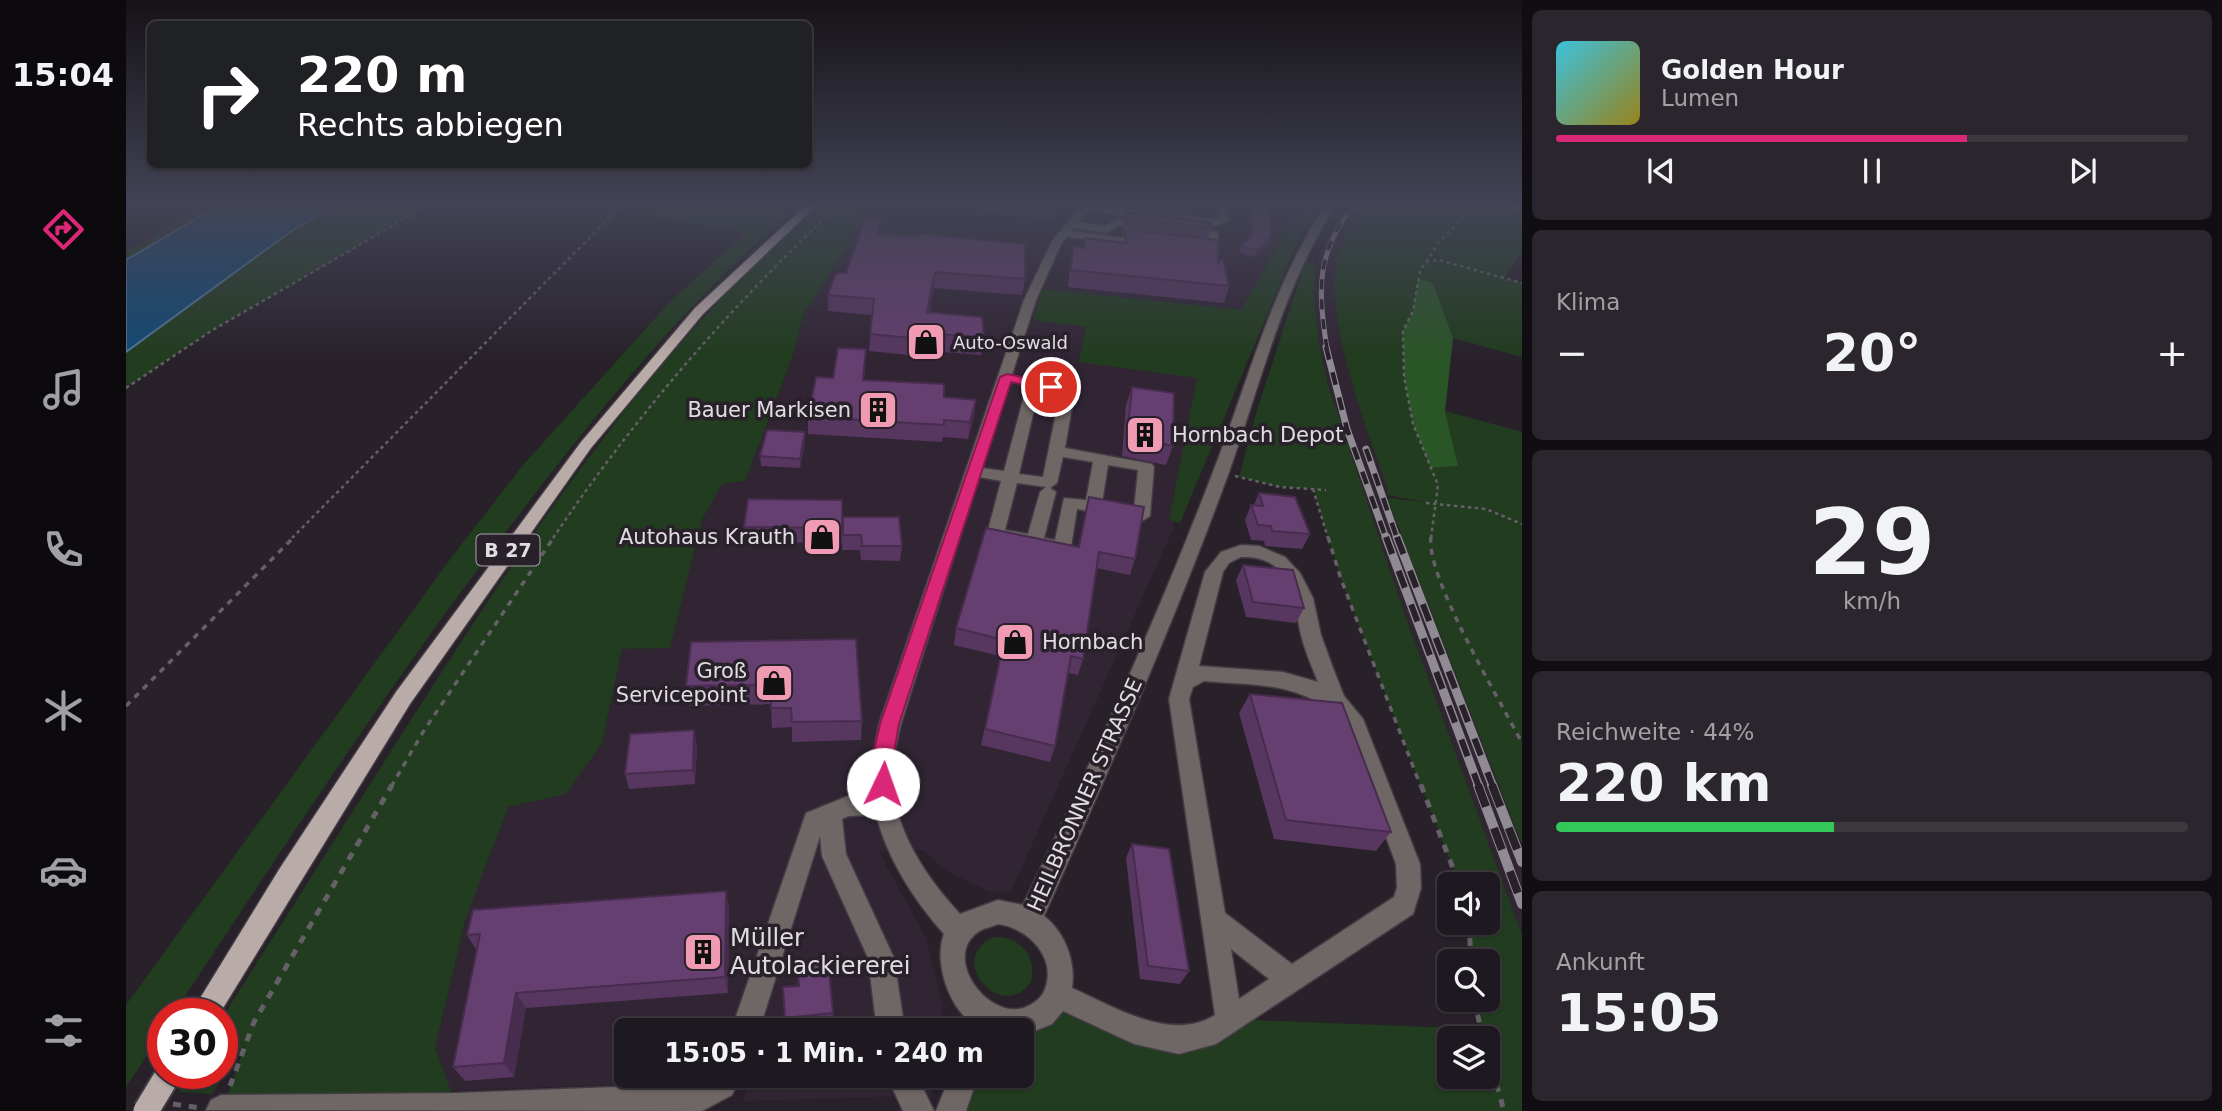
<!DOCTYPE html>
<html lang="de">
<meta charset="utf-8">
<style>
body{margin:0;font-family:"DejaVu Sans",sans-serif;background:#2b262d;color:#f1f3f6;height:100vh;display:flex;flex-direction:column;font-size:26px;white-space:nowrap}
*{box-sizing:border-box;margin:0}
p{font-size:23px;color:#a1a0a5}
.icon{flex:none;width:38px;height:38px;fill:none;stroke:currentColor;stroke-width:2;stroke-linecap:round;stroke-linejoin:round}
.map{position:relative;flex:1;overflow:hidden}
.drawer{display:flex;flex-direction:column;gap:10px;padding:10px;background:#100e12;width:700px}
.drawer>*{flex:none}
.guide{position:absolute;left:21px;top:21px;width:665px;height:147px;border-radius:10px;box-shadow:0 2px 5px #0004,0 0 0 2px #3c383e;background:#202124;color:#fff;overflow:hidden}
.fabs{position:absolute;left:1311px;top:872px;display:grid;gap:14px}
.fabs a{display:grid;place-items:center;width:63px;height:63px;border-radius:10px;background:#1e1920;box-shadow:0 2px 5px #0004,0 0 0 2px #3c383e;font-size:35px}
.speed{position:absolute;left:21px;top:998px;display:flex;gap:14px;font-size:35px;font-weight:700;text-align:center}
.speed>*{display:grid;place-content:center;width:91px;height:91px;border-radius:50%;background:#1e1920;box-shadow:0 2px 5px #0004,0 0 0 2px #3c383e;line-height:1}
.speed .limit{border:10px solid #d22;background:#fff;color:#111}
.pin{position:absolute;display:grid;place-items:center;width:60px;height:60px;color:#fff;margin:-30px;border:4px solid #fff;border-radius:50%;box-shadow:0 2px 7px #0007}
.me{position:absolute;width:77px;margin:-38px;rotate:3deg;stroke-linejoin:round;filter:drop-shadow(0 0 5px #0008)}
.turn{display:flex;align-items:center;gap:24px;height:147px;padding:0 35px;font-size:32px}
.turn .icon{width:91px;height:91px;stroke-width:2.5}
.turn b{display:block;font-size:49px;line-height:60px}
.big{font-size:52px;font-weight:800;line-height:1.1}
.drawer .widget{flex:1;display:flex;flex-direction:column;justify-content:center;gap:10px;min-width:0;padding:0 24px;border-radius:10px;background:#2b262d}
.drawer .dial{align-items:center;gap:0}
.dial b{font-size:91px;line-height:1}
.song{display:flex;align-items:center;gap:21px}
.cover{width:84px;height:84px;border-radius:10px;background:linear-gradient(135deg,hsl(190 70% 55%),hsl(50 70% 35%))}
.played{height:7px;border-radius:4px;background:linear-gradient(90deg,#db2777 65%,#3c383e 65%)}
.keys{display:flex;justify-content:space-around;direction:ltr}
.heat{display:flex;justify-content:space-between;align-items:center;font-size:38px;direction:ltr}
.charge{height:10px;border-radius:5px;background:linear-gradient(90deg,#34c759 44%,#3c383e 0)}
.trip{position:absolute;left:488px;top:1018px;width:420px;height:70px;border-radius:10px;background:#1e1920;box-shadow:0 2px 5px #0004,0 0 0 2px #3c383e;font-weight:800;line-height:70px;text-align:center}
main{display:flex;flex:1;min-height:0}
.tabs{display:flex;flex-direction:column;width:126px;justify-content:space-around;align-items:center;background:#0c0a0d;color:#a1a0a5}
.tabs .icon{width:49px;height:49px}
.tabs .on{color:#db2777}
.tabs b{font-size:32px;color:#f1f3f6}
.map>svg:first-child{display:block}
.built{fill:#312534}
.green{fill:#213c1e;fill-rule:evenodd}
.forest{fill:#2a5526}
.water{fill:#124a74;stroke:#507695;stroke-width:2}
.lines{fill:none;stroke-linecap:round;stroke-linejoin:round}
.minor-casing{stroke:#423b44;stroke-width:3}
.major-casing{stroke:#423b44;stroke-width:3}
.highway-casing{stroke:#423b44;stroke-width:3}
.path-far2{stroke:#655f67;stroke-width:2.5;stroke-dasharray:3.5 3.5;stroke-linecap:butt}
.path-far1{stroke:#655f67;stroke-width:3.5;stroke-dasharray:6 6;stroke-linecap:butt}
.path{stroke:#655f67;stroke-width:5;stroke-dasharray:8 8;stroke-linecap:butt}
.minor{fill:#6e6765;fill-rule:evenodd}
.major{fill:#b9aba7;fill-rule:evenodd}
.highway{fill:#d7c6c1;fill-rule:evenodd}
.rail-far3-casing{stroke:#908a92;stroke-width:5}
.rail-far2-casing{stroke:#908a92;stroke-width:7}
.rail-far1-casing{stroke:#908a92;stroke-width:9}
.rail-casing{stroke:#908a92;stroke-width:10}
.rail-far3{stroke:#28212a;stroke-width:3.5;stroke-dasharray:10;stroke-linecap:butt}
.rail-far2{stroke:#28212a;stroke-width:4.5;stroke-dasharray:13;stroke-linecap:butt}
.rail-far1{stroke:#28212a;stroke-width:6;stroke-dasharray:18;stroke-linecap:butt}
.rail{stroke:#28212a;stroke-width:8;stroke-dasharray:23;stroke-linecap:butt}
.major-bridge-casing{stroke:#423b44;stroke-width:29;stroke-linecap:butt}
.major-bridge{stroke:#b9aba7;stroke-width:25}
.wall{fill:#573660}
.shaded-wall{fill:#472c4e}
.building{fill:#653f70;stroke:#472c4e;stroke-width:2}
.route{fill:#db2777;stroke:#8e194d;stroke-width:2}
.labels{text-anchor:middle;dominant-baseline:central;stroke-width:7;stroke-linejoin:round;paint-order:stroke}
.far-poi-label{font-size:18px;fill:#e1dce2;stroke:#28212a;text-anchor:start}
.shield{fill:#28212a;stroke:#aaa4ab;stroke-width:2}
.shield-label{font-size:19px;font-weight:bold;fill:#e1dce2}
.poi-label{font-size:21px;fill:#e1dce2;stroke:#28212a;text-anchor:end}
.street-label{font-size:21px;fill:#e1dce2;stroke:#28212a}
.near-poi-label{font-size:24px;fill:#e1dce2;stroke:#28212a;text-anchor:start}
</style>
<main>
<nav class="tabs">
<b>15:04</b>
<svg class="icon on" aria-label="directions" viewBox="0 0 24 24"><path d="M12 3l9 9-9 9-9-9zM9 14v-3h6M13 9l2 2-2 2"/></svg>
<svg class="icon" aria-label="music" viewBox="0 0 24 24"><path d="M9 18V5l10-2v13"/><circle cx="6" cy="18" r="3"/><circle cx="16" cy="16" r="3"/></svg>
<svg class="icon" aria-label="phone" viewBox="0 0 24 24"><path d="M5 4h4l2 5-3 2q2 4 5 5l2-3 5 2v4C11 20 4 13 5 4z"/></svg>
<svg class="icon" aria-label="climate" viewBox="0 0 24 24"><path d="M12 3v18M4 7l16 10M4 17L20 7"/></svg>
<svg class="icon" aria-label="car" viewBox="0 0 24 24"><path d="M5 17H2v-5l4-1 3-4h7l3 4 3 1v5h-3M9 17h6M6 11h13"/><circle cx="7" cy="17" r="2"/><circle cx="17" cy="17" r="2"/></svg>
<svg class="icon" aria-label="filters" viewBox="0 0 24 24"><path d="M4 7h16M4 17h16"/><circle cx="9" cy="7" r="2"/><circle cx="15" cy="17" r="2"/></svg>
</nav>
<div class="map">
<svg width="1396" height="1111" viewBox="0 0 1396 1111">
<rect width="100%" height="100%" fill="#28212a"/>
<!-- built -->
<path class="built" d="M742,203H1184L1158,235L1116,310L1067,445L1047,529L885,891L864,892L817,869L798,850L753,852L800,938L817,1006L814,1031H500V1076H808L806,1095L618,1101L622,1080L314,1091L309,1048L340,918L382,807L476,743L496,649L544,647L576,520L596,484L619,481L667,355L677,316L722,245Z
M1224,203H1244L1231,217L1214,249L1208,302L1225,380L1262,490L1261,498L1396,845V935L1277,609L1202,384L1193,344L1188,298L1190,264L1201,235Z"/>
<!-- green -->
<path class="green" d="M82,203H97L0,260V252Z
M214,203H306L85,331L0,388V352L167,230Z
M498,203H677C573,288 487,393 405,499C277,664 163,839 48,1013H37V1031L0,1087V1005L328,554L398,464L543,303L620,233L491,209Z
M696,203H742L722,245L677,316L667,355L619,481L596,484L576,520L544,648L496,649L476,743L440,794L382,807L340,918L309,1048L331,1107L430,1111H95L120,1043L86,1094L53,1092L64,1073H96V1018C163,912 230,806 297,701C409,526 536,338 696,203Z
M1184,203H1193L1172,241L1054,523L1043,520L1071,378L953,362L960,327L907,320L917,289L1115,310L1158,235Z
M1244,203H1363L1396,211V252L1378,278L1396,283V357L1327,338L1307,283L1292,279L1287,311L1277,332L1278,377L1287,424L1305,468L1331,466L1319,411L1396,432V845L1261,498L1299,502L1261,495L1262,490C1242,430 1192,309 1214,248C1220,232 1232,216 1244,203Z
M1180,260L1190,264L1188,298L1193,344L1202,384L1277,609L1396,935V1111H830L841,1076H896V1031H855L860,1016L877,1022L932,995L1053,1040L1103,1019L1355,1029L1348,999H1362V961H1345L1343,922H1362V884H1333L1215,579L1187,489L1154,487L1113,477L1131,410ZM1323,1038H1362V1076H1323Z
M869,937C895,937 911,956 905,982C874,1025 818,956 869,937Z"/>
<!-- forest -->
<path class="forest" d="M1292,278L1307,283L1327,338L1319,411L1332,466L1305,468L1287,424L1278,377L1277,331L1287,311Z"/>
<!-- water -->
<path class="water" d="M97,203H214L167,230L0,352V260Z"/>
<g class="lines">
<!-- minor casing -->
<g class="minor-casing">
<path id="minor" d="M958,203L1089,220L1093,219L1090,203H1100L1103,221L1089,226L962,211L953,222L979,226L991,219L1025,226L1020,229L993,225L981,233L948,228L946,231L1021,241L1026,244L1021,247L941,237L936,242L910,300L856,468L878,471L902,381L947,387L949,390L939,448L1026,464L1028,467L1024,516L1016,521L951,509L945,547L936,553L870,540L861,534L875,481L853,477L775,724C772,737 769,749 767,762C761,820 797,874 834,914L872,900L897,905C965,763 1031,619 1087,472C1123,380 1145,286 1201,203H1211C1157,286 1136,380 1103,472C1048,623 983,770 918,916C939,932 950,962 946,988C987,1006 1045,1043 1089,1015L1043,699L1079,572L1095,552L1115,545L1133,546L1159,557L1174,573L1187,598L1195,635L1207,668L1218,696L1237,719L1294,864L1295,888L1287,914L1090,1044L1053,1054L1008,1044L937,1011L926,1024L896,1036V1031C886,1031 873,1033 862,1031C827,1023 806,965 818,934C788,900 762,860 750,815L723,816L716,819L720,854L768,958L779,1031H751L742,958L696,856L694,836L633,1031H605L680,813L722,796L746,795L745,764L753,724L898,300L926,241ZM913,389L934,393L917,477L893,474ZM937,457L967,462L960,500L938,498L929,540L918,538L930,492L924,488L931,483ZM982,465L1012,470L1008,509L976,503ZM891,483L920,487L914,492L902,534L879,530ZM1115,557C1165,555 1167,598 1175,635C1179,651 1186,667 1192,682L1157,672L1073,666L1097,572L1103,563ZM1078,681C1133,686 1178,681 1218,724L1270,864L1271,888L1268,897L1166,964L1099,913L1063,699L1067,687ZM872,924C902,928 931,957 919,989C916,998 907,1004 900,1007C863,1022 815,958 852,932C857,928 866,927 872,924ZM1105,949L1143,979L1113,999Z
M1062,228L1092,232L1093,253L1073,252V248L1083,247V237L1058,233V229Z
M583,1076H614L606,1095L576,1111L80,1110L85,1100L95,1095L331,1093L569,1084Z
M761,1076H791L808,1111H777Z
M824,1076H852L840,1111H810Z"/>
</g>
<!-- major casing -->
<g class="major-casing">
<path id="major" d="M682,203H693L577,314L465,448L284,704L94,1013H65L154,868L270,692L455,442L569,308Z"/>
</g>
<!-- highway casing -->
<g class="highway-casing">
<path id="highway" d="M1377,203H1396V210L1379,206Z"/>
</g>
<!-- path-far2 -->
<path class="path-far2" d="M1300,262L1313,260L1396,283
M0,388L85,331L306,203
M1109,476L1154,487L1200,490
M1187,489L1202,538
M1300,503L1360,509L1396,524
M166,538L498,203
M427,538C510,415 606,304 715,203
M1305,538L1312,485L1287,424L1278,377L1277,331L1287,311L1294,271L1313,242L1338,217"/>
<!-- path-far1 -->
<path class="path-far1" d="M1202,537L1215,579L1295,787
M1305,537C1299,576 1375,702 1396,743
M0,706L168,537
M265,787L297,732L428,537"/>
<!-- path -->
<path class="path" d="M1295,785L1333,884
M1343,922L1345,961
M1348,999L1357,1038
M1362,1053L1378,1111
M104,1086L128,1022L266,785
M47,1104L74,1108"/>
<!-- minor -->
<use href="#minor" class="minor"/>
<!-- major -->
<use href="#major" class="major"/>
<!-- highway -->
<use href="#highway" class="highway"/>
<!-- rail-far3 casing -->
<g class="rail-far3-casing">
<path id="rail-far3" d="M1201,349C1192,290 1189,251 1230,203"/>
</g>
<!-- rail-far2 casing -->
<g class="rail-far2-casing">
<path id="rail-far2" d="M1200,347L1221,429L1260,538
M1240,449L1271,538"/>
</g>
<!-- rail-far1 casing -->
<g class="rail-far1-casing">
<path id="rail-far1" d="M1260,537L1353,787
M1271,537L1367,787"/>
</g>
<!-- rail casing -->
<g class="rail-casing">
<path id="rail" d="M1352,785L1396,904
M1366,785L1396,862"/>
</g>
<!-- rail-far3 -->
<use href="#rail-far3" class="rail-far3"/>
<!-- rail-far2 -->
<use href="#rail-far2" class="rail-far2"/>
<!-- rail-far1 -->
<use href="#rail-far1" class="rail-far1"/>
<!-- rail -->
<use href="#rail" class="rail"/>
<!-- major-bridge casing -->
<g class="major-bridge-casing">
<path id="major-bridge" d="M20,1111L43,1073"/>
</g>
<!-- major-bridge -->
<use href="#major-bridge" class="major-bridge"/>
</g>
<!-- wall -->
<path class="wall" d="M795,203H930L925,219Z
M1012,203H1054V212L1052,219L1085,228L1082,239L1103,286L1098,303L942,287L944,263L947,246L958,248L997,242L999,235L997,234V228L1000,212L1011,214Z
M1123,203H1149L1147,212L1144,211L1145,237L1143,244L1129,257L1113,253L1115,246L1125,237Z
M755,220V234L899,279L896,295L808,288L803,313L858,338L855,355L804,351L803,357L743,351L746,315L702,311V295L720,273Z
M740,349L738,380L818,397L848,417L842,439L817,437L816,442L682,434V417Z
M1006,387L1047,446L1040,465L996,456L1000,405Z
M679,432V442L674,468L635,466L634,456Z
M1133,493L1184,534L1176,549L1139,546L1138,541L1125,540L1119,520L1125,505H1128Z
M963,497L1009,559L1004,575L970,568L957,659L952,675L942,673L929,746L924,762L855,745L874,656L828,645L830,628L952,547Z
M716,500V543L620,542L618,527Z
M717,517L776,546L774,561L735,560L734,550H716Z
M1117,565L1178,608L1170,623L1120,617L1110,580Z
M565,642L736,721L735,740L666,742V727L646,728L645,704L563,706L560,686Z
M1124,694L1265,832L1250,851L1148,839L1113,713Z
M571,745L569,784L503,789L499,774Z
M1006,844L1063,971L1054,984L1014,979L1000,858Z
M603,908L602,993L400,1008L388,1077L339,1081L327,1067L351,951L341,935Z
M657,987L707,1013V1021L659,1026Z"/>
<!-- shaded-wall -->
<path class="shaded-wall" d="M755,220V235L751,234Z
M1145,237L1143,244L1129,257L1132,250Z
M809,272L808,288L800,329L801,312Z
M850,400L848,417L842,439L844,422Z
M679,432V442L674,468V459Z
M568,730L571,745L569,784L567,770Z
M600,891L603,908L602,993L599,977Z
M390,993L400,1008L388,1077L378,1063Z"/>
<!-- building -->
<path class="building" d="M1017,203H1054V212L1012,207Z
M1126,203H1149V205L1143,204L1145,237L1132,250L1115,246L1127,234Z
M1000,212L1085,223V228L1000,218Z
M739,219L755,220L751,234L792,237L793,234L899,244V279L809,272L801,312L856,317L858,338L805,333V340L744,334L748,299L702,295L710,273H720Z
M1000,230L1092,240V263L1097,258L1103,286L945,270L947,246L958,248L960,238L1000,243Z
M712,348L740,349L737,380L818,384V397L850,400L844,422L818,420V425L682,417L690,377L707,378Z
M1006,387L1048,393L1047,446L1001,437Z
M641,430L679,432L674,459L634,456Z
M1133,493L1169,497L1184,534L1146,531L1145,526L1132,525L1125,505L1137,506Z
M963,497L1018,507L1009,559L973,552L957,659L945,656L929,746L859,729L878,640L830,628L860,528L953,547Z
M622,499L716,500V528L618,527Z
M717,517H773L776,546H736L735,535H717Z
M1117,565L1167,570L1178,608L1127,602Z
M730,639L736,721L666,722L665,708H645V685L560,686L565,642Z
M1124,694L1216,703L1265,832L1160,820Z
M568,730L567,770L499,774L504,734Z
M1006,844L1043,849L1063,971L1022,966Z
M600,891L599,977L390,993L378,1063L327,1067L354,934L341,935L347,910Z
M702,961L707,1013L659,1018L657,987L673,986L671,964Z"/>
<!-- sky -->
<linearGradient id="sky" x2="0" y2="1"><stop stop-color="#161217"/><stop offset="0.57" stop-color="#424355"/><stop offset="1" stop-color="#424355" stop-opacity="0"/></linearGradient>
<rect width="1396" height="359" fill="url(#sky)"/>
<!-- route -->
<path class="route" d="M881,374L929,384L931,387L925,391L885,382L773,724L766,764L767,784L764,791L757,793L750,791C740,771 750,744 754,724L874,377Z"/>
<!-- icons -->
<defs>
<g id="shop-square" transform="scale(2.0125)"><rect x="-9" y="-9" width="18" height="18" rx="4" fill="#f19ab4" stroke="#28212a"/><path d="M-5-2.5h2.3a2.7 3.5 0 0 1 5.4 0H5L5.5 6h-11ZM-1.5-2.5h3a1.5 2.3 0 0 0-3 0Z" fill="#111"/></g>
<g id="building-square" transform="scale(2.0125)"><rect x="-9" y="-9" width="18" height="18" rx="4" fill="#f19ab4" stroke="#28212a"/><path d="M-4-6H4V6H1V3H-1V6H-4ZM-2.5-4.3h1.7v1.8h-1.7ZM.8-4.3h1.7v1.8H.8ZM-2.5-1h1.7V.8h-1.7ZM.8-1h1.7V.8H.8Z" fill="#111"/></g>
</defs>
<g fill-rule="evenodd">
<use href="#shop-square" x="800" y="342"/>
<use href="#building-square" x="752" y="410"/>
<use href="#building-square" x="1019" y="435"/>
<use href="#shop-square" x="696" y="537"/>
<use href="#shop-square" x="889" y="642"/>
<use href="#shop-square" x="648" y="683"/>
<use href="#building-square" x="577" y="952"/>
</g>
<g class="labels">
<!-- far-poi labels -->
<g class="far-poi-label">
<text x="827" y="342">Auto-Oswald</text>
</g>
<!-- shield labels -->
<rect class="shield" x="350.5" y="534.5" width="63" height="31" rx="5"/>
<g class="shield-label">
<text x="382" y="550">B 27</text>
</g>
<!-- poi labels -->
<g class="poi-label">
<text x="725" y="410">Bauer Markisen</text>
<text x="1046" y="435" text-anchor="start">Hornbach Depot</text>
<text x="669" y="537">Autohaus Krauth</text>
<text x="916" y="642" text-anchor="start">Hornbach</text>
<text x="621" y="671">Groß<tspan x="621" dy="24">Servicepoint</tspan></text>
</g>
<!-- street labels -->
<g class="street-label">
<text transform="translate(959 795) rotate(-66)">HEILBRONNER STRASSE</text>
</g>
<!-- near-poi labels -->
<g class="near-poi-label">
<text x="604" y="938">Müller<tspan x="604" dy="28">Autolackiererei</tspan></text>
</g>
</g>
</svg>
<div class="fabs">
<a><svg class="icon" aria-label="sound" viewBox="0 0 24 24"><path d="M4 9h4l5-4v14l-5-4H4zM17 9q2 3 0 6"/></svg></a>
<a><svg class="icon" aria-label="search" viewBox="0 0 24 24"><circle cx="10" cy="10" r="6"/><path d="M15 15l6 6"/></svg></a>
<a><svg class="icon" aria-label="layers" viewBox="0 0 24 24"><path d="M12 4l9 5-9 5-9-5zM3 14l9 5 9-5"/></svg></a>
</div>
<div class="speed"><div class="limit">30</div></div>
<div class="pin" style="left:925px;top:387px;background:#d93025"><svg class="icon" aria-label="arrive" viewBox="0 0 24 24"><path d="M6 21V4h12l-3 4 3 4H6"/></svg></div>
<svg class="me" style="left:757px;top:784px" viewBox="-20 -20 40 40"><circle r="19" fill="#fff"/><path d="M0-13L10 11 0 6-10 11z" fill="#db2777"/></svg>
<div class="trip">15:05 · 1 Min. · 240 m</div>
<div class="guide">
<div class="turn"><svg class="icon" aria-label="right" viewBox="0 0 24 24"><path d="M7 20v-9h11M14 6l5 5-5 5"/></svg><div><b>220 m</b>Rechts abbiegen</div></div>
</div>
</div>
<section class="drawer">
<div class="widget">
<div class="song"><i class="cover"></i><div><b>Golden Hour</b><p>Lumen</p></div></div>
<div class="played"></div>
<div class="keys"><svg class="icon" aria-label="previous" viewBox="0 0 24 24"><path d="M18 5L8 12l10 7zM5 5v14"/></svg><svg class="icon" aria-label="pause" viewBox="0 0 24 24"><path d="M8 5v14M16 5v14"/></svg><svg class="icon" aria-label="next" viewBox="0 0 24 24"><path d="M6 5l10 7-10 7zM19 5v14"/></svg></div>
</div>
<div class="widget"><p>Klima</p>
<div class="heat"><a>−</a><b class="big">20°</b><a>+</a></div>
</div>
<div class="widget dial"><b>29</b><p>km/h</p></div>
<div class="widget"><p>Reichweite · 44%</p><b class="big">220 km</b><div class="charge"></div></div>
<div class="widget"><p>Ankunft</p><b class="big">15:05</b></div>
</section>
</main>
